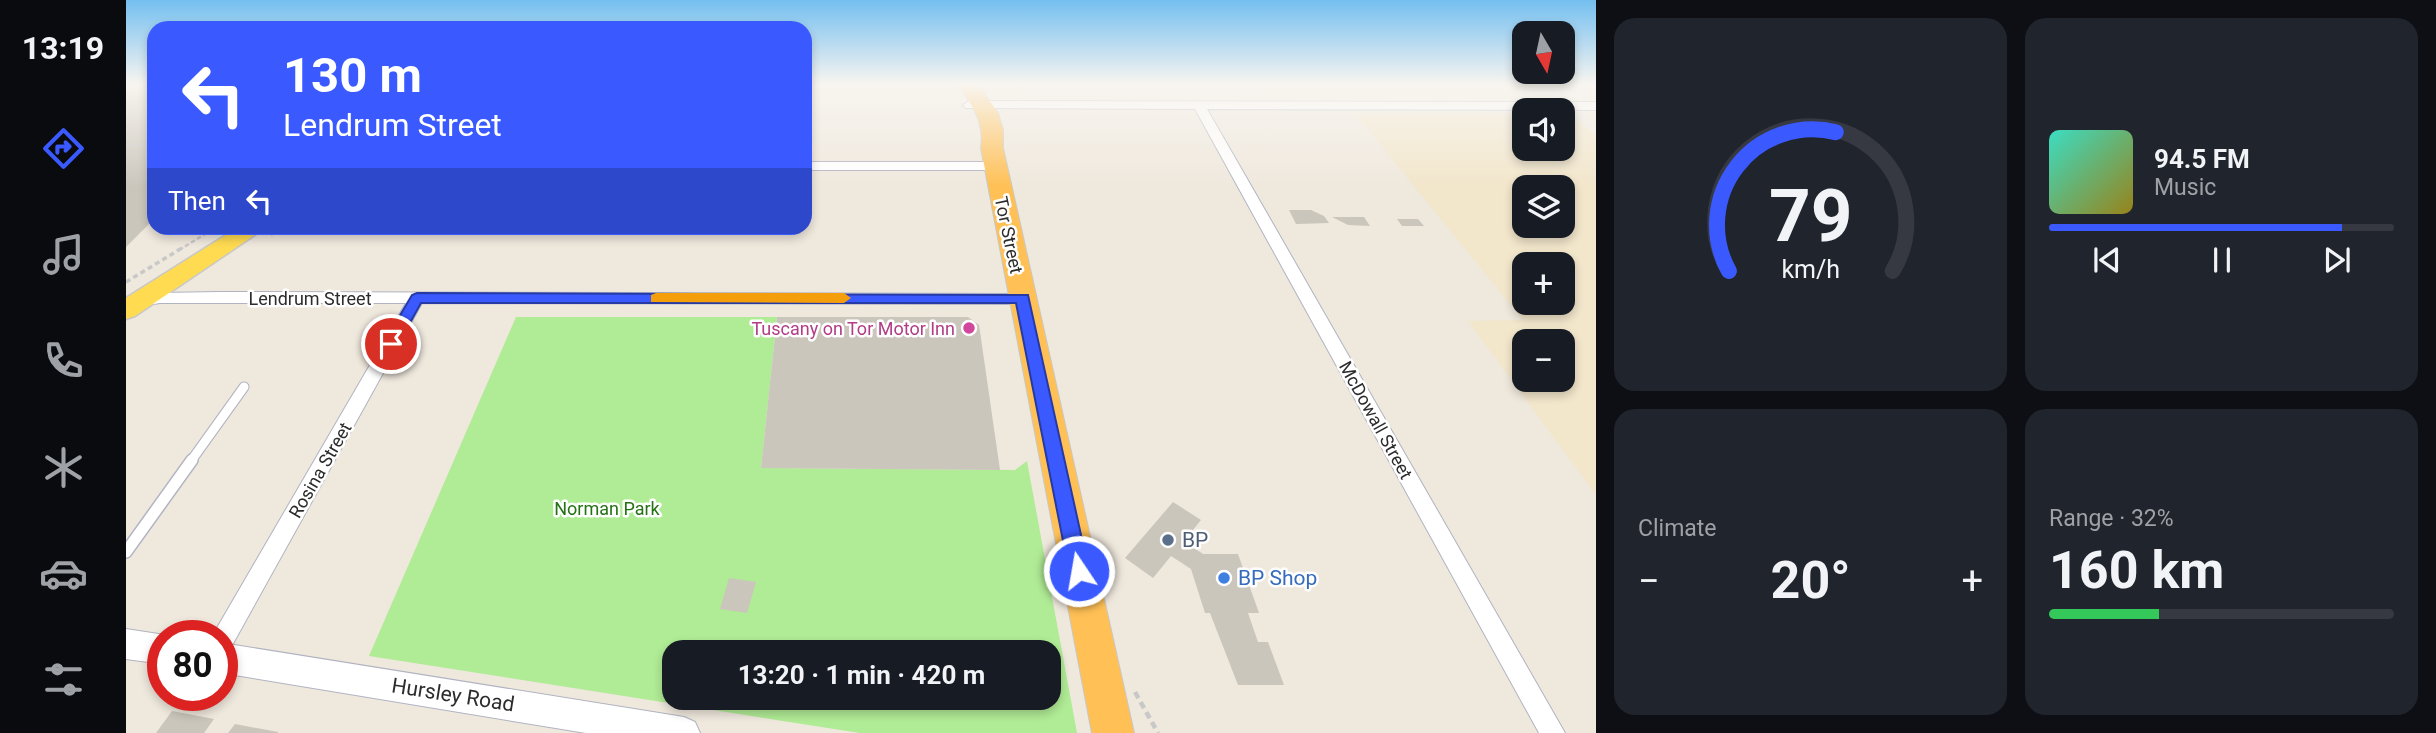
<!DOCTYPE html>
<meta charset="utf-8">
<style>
body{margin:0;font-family:Roboto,sans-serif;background:#20242c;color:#f1f3f6;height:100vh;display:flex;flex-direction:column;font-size:26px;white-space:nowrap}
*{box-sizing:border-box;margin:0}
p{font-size:23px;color:#9ea1a6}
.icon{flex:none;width:38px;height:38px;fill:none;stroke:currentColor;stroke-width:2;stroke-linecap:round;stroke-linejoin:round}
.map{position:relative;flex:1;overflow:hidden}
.details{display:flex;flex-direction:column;gap:18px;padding:18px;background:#0d0f14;width:840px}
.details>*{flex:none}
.banner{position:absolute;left:21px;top:21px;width:665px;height:214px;border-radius:21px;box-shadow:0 4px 10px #0003;background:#3a5aff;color:#fff;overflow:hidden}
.needle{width:46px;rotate:171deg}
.buttons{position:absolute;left:1386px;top:21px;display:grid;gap:14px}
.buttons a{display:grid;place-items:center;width:63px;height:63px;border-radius:14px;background:#171b24;box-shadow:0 4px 10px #0003;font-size:35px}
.speed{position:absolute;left:21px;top:620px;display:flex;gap:14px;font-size:35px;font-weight:700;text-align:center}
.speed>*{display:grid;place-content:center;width:91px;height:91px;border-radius:50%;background:#171b24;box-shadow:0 4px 10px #0003;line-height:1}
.speed .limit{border:10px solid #d22;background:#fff;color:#111}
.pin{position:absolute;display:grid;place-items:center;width:60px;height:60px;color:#fff;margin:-30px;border:4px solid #fff;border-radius:50%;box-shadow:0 2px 7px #0007}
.me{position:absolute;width:77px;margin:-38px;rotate:348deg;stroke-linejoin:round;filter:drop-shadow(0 0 5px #0008)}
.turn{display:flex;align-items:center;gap:24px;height:147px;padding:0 21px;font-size:32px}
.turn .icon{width:91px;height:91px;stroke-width:2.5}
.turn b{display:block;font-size:49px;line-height:60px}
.then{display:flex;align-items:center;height:66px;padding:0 21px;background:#0003;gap:14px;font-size:26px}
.big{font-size:52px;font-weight:700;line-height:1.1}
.details .tile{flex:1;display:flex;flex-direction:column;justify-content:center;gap:10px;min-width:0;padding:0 24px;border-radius:21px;background:#20242c}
.details .dial{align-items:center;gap:0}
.dial svg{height:182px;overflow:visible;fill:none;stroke:#363941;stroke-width:7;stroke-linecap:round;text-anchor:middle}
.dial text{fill:#f1f3f6;stroke:none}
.song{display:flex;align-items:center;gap:21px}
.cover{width:84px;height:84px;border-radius:10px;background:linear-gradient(135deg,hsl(170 70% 55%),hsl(50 70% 35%))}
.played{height:7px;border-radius:4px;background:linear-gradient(90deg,#3a5aff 85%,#363941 85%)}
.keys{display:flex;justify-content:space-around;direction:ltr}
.heat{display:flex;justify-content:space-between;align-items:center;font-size:38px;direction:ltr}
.charge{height:10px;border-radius:5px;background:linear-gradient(90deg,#34c759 32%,#363941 0)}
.details .tiles{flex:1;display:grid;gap:18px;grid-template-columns:repeat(2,1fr)}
.trip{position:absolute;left:536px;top:640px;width:399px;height:70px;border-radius:21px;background:#171b24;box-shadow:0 4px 10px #0003;font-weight:700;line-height:70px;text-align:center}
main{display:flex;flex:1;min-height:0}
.tab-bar{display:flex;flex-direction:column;width:126px;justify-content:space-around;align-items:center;background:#090b0e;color:#9ea1a6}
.tab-bar .icon{width:49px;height:49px}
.tab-bar .on{color:#3a5aff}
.tab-bar b{font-size:32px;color:#f1f3f6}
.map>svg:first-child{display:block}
.education{fill:#f2e6cb;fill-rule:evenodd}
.green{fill:#b0eb95;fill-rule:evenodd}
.building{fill:#cac6bc}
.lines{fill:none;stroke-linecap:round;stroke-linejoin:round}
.service-far1-casing{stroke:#b1b3c1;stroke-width:11}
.service-casing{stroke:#b1b3c1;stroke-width:14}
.minor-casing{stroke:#b1b3c1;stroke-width:2}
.tertiary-casing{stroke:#b1b3c1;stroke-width:2}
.primary-casing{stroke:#c8c8c8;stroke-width:3}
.trunk-casing{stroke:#c8c8c8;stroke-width:2}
.path-far2{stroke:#c8c8c8;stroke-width:2.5;stroke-dasharray:4.5 2.5;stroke-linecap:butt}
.path-far1{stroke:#c8c8c8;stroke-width:3.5;stroke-dasharray:5 3.5;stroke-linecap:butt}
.path{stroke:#c8c8c8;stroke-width:4.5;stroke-dasharray:7 4.5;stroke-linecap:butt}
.service-far1{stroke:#fff;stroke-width:9}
.service{stroke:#fff;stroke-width:11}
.minor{fill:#fff;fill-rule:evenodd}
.tertiary{fill:#fff;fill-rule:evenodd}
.primary{fill:#ffdb52;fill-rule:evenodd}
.trunk{fill:#ffc055;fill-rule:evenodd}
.route{fill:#3a5aff;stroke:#263aa6;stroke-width:2}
.slow{fill:#f59e0b}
.hotel-dot{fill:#d1479c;stroke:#fff;stroke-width:2.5}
.service-dot{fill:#5c6f8a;stroke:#fff;stroke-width:2.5}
.shop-dot{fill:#3f7fe0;stroke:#fff;stroke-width:2.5}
.labels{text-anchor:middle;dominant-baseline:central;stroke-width:5;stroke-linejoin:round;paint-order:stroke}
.street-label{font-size:18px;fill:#2c2c2c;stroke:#fff}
.hotel-label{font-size:18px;fill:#b23c85;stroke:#fff;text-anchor:end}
.park-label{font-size:18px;fill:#247213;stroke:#fff}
.near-service-label{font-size:21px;fill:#4e5e75;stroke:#fff;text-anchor:start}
.near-shop-label{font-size:21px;fill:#366cbe;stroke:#fff;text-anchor:start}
.near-street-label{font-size:21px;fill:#2c2c2c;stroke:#fff}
</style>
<main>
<nav class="tab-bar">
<b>13:19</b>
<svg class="icon on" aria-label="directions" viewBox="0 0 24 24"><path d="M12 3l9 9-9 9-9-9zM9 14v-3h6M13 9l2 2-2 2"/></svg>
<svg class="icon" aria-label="music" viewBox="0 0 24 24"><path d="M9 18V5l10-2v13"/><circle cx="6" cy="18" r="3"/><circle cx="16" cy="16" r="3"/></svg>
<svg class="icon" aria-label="phone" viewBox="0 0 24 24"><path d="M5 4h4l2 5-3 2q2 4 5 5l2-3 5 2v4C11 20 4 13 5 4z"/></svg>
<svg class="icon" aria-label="climate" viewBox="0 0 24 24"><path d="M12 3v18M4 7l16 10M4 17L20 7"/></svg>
<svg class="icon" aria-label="car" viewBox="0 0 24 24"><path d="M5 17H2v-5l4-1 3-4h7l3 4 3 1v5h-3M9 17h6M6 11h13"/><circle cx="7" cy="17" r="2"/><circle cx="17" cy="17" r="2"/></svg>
<svg class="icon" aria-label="filters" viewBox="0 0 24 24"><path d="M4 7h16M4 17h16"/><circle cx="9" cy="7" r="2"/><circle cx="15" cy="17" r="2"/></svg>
</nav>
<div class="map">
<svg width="1470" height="733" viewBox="0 0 1470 733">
<rect width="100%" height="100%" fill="#efe8dd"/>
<!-- education -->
<path class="education" d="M1230,115H1398V149H1437V115H1446L1470,136V495L1342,321L1397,320ZM1398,187H1437V226H1398ZM1398,264H1437V303H1398ZM1398,341H1437V380H1398Z"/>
<!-- green -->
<path class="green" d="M390,317H651L635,468L889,470L901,461L951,733H734L243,656ZM548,653H922V698H548Z"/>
<!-- building -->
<path class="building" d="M0,84H28V219L0,247Z
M1163,210H1185L1198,216L1203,223L1170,224Z
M1206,217H1238L1244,226L1222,225Z
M1271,219H1292L1298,226H1276Z
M651,317H842L853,325L874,470L635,468Z
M1047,502L1075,520L1058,541L1077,554H1112L1133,613H1122L1132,642H1142L1158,685H1112L1084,613H1079L1065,569L1045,556L1027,578L999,558Z
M603,578L630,582L621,613L594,609Z
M46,711L88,719L78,733H30Z
M109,724L152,732V733H102Z"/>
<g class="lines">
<!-- service-far1 casing -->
<g class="service-far1-casing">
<path id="service-far1" d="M65,461L118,387"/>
</g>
<!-- service casing -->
<g class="service-casing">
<path id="service" d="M0,552L66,460"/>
</g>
<!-- minor casing -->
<g class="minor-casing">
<path id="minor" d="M843,101L1470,102V110L1081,109L1439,733H1413L1069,109L839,108L837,105Z
M679,162H869L876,166L869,170H679Z
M93,292L896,294L904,299L896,304L296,303L104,649L96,652V635H87L88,633L280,303H34L0,308V298L34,293Z"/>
</g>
<!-- tertiary casing -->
<g class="tertiary-casing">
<path id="tertiary" d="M0,629L39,635H37V664L0,659Z
M96,643L558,717L569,722L574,733H460L96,673Z"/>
</g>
<!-- primary casing -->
<g class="primary-casing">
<path id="primary" d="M111,228H139L9,316L0,319V298Z"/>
</g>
<!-- trunk casing -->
<g class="trunk-casing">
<path id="trunk" d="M831,84H852L872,113L877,130V148L1008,733H966L855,148C859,121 846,105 831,84Z"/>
</g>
<!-- path-far2 -->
<path class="path-far2" d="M0,145L28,144
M145,235L156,228
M53,250L89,228"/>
<!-- path-far1 -->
<path class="path-far1" d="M0,282L56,248"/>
<!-- path -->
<path class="path" d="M1009,692L1032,733"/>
<!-- service-far1 -->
<use href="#service-far1" class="service-far1"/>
<!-- service -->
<use href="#service" class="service"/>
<!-- minor -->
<use href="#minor" class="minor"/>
<!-- tertiary -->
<use href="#tertiary" class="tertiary"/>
<!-- primary -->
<use href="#primary" class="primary"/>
<!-- trunk -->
<use href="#trunk" class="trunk"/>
</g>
<!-- sky -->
<linearGradient id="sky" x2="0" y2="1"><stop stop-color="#74bff0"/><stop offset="0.45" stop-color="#f8f5f0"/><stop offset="1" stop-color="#f8f5f0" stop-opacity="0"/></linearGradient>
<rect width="1470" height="187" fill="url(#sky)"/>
<!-- route -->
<path class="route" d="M291,293L902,295L963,571L960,577L953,580L946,577L943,571L890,303H295L270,348H259L257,344L286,295Z"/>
<!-- slow -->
<path class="slow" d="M530,293H718L725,298L718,303L525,302V295Z"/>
<!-- markers -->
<circle class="hotel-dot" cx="843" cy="328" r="7"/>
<circle class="service-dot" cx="1042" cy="540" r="7"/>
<circle class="shop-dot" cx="1098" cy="578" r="7"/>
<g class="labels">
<!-- street labels -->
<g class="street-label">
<text transform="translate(883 235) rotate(78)">Tor Street</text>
<text x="184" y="298">Lendrum Street</text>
<text transform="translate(1250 420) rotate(61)">McDowall Street</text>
<text transform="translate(194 470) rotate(-60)">Rosina Street</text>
</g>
<!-- hotel labels -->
<g class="hotel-label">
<text x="829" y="328">Tuscany on Tor Motor Inn</text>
</g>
<!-- park labels -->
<g class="park-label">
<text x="481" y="508">Norman Park</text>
</g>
<!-- near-service labels -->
<g class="near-service-label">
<text x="1056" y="540">BP</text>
</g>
<!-- near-shop labels -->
<g class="near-shop-label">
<text x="1112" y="578">BP Shop</text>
</g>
<!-- near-street labels -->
<g class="near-street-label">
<text transform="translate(327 695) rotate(9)">Hursley Road</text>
</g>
</g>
</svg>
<div class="buttons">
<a><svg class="needle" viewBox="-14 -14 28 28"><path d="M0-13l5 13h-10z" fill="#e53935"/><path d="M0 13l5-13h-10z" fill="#9ea1a6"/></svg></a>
<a><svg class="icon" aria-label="sound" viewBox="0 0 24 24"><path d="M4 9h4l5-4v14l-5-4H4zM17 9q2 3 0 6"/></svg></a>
<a><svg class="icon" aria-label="layers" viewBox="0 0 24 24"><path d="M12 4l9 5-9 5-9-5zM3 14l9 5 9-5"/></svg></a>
<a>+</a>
<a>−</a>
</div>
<div class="speed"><div class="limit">80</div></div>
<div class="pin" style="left:265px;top:344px;background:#d93025"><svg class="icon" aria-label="arrive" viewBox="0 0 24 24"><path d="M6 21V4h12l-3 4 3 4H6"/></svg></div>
<svg class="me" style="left:953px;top:571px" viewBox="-20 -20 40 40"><circle r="17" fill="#3a5aff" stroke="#fff" stroke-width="3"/><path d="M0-11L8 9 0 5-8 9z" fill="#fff"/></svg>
<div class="trip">13:20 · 1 min · 420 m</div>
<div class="banner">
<div class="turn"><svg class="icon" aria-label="left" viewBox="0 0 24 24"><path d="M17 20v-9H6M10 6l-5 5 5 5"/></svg><div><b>130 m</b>Lendrum Street</div></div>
<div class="then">Then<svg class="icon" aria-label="left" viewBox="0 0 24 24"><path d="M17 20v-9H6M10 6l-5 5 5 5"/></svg></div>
</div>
</div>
<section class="details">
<div class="tiles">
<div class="tile dial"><svg viewBox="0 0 100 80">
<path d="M14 69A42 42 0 1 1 86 69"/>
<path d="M14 69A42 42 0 0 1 61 8" stroke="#3a5aff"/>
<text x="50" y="56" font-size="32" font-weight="700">79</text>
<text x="50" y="72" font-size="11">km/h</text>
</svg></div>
<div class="tile">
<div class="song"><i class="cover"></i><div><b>94.5 FM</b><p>Music</p></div></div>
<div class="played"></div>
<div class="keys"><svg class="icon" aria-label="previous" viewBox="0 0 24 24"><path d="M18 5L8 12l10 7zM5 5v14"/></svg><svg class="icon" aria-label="pause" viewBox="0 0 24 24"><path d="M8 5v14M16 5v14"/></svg><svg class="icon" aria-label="next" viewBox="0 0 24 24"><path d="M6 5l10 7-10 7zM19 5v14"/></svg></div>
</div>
<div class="tile"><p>Climate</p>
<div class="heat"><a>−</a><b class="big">20°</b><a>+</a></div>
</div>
<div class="tile"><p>Range · 32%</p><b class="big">160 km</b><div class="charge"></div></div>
</div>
</section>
</main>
